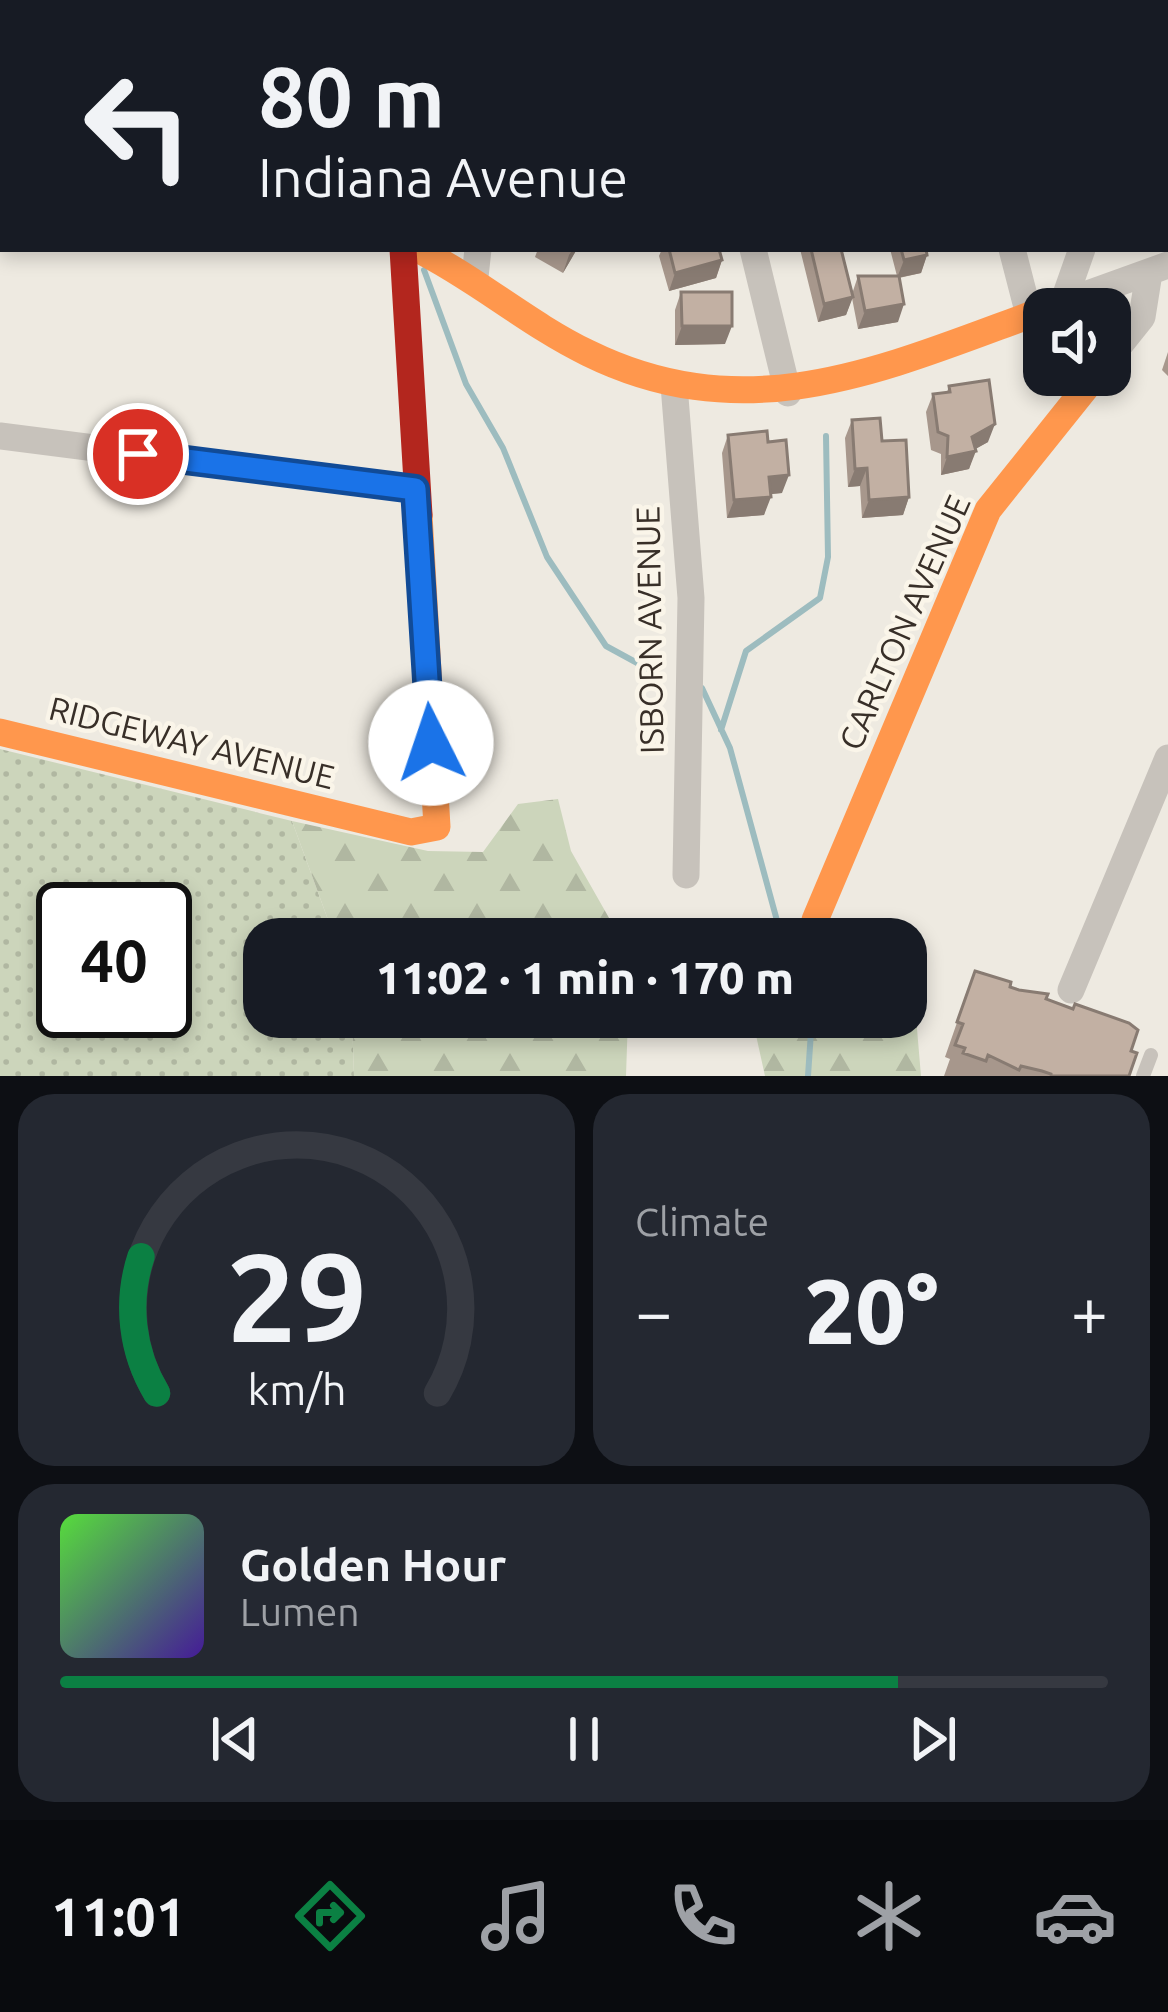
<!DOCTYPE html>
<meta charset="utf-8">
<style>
body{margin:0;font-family:Ubuntu,sans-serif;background:#242831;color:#f1f3f6;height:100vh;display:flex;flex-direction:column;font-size:45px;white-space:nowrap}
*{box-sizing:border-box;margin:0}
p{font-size:39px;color:#9ea1a6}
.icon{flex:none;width:66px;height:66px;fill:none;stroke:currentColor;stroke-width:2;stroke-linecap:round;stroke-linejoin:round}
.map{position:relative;height:1076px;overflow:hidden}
.sheet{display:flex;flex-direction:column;gap:18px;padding:18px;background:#0d0f14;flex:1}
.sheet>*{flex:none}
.hud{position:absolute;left:0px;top:0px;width:1170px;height:252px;box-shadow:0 6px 18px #0003;background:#171b24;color:#f1f3f6;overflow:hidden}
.controls{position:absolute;left:1023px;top:288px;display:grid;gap:24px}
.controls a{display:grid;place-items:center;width:108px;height:108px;border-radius:24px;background:#171b24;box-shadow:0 6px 18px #0003;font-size:60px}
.speed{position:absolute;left:36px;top:882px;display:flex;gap:24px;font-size:60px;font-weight:700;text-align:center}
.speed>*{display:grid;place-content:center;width:156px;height:156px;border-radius:50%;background:#171b24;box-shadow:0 6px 18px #0003;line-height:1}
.speed .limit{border:6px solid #111;border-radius:18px;background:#fff;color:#111}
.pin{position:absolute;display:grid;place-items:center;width:102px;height:102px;color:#fff;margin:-51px;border:6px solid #fff;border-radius:50%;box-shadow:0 3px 12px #0007}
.me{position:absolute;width:132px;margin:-66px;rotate:356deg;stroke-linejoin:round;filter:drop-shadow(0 0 9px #0008)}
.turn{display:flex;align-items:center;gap:42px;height:252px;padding:0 60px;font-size:54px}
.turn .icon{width:156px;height:156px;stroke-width:2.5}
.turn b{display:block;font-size:84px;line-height:102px}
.big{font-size:90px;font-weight:800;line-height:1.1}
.sheet .card{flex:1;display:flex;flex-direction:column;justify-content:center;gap:18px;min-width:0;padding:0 42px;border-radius:36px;background:#242831}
.sheet .dial{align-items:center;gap:0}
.dial svg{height:312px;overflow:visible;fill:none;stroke:#363941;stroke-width:7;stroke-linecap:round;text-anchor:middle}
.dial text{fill:#f1f3f6;stroke:none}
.song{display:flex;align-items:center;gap:36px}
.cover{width:144px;height:144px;border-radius:18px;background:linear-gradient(135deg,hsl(110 70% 55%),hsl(260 70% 35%))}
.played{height:12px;border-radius:6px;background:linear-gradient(90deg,#0b8043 80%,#363941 80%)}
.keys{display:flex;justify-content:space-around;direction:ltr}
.heat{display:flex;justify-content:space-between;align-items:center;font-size:66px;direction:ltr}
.sheet .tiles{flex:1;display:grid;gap:18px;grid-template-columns:1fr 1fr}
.card:last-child{grid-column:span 2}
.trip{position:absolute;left:243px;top:918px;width:684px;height:120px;border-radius:36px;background:#171b24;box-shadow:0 6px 18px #0003;font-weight:800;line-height:120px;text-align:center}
.dock{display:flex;height:192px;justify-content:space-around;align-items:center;background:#090b0e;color:#9ea1a6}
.dock .icon{width:84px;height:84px}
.dock .active{color:#0b8043}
.dock b{font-size:54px;color:#f1f3f6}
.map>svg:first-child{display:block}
.green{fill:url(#green-dots);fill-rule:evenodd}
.forest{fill:url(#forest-firs)}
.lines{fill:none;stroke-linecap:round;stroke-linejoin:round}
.stream{stroke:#9dbcbf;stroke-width:6}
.lane{stroke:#c7c2bb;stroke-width:14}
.street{stroke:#c7c2bb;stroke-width:27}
.slow{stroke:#ff974d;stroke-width:27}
.jam{stroke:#b3261e;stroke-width:27}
.wall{fill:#a7978c}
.shaded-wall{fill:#887b72}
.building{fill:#c2b0a3;stroke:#887b72;stroke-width:3}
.route-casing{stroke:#114b97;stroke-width:30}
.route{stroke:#1a73e8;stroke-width:21}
.labels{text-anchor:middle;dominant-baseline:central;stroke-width:9;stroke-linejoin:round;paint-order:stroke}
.street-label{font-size:33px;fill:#382f28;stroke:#faf5e9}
</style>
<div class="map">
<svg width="1168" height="1076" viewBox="0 0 1168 1076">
<defs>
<pattern id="green-dots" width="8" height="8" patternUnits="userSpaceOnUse" patternTransform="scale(3)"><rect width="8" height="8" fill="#ccd5bb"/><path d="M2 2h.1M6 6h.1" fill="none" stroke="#b0b7a1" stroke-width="1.8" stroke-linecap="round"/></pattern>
<pattern id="forest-firs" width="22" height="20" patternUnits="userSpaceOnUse" patternTransform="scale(3)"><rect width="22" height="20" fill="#ccd5bb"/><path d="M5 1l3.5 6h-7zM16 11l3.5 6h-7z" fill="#b0b7a1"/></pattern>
</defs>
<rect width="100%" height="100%" fill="#eeeae1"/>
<!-- green -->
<path class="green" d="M0,749L292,821L335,939H264V1017H352L354,1076H0ZM63,909H165V1011H63Z"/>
<!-- forest -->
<path class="forest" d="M558,799L571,851L621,939H335L292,821L428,851L483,852L518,804Z
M906,996L915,1005L921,1076H765L752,1017H906Z
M352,1017H628L626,1076H354Z"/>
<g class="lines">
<!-- stream -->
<path class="stream" d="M424,270L466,384L503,448L547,557L606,646L661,676
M702,688L730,748L782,939
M721,730L746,651L820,598L828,557L826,436
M808,1076L812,1017"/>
<!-- lane -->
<path class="lane" d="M1143,1076L1151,1055"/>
<!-- street -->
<path class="street" d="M418,0L419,3
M691,0L692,3
M949,0L950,3
M1167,15L1168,12
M0,163H3
M753,249L788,393
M1012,249L1029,315
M475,277L478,249
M1063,303L1082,249
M1046,309L1168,265
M1110,357L1142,317L1149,273
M674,385L691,598L686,875
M0,436L415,489
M1071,990L1168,758"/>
<!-- slow -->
<path class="slow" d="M417,249C477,279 528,324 588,353C751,433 889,366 1044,310
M0,732L411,832L437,827L419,515
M815,920L988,510L1096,375"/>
<!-- jam -->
<path class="jam" d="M403,249L419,515"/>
</g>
<!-- wall -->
<path class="wall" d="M538,249H577L563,273L535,257Z
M662,249H719L722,260L716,278L669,291L659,256Z
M800,249H841L852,294L858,276H897L890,249H926L927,255L921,273L899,278L898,322L858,329L852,298L846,315L818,322Z
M681,292L725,344L675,345V310Z
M1168,352V376L1162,370Z
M949,386L988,442L975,449L969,469L941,475V454L931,450L926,412L933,394L947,392Z
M852,420L882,441L909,497L903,515L862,518L860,486L848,487L845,438Z
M728,435L768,442L782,493L770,494L764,515L727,518L722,453Z
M975,971L1010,987L1073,1009L1131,1051L1129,1076H944L950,1059L945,1057Z"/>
<!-- shaded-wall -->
<path class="shaded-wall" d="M346,0H380L379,3H345Z
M573,249H577L563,273L569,255Z
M927,255L921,273L897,278L904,260Z
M722,260L716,278L669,291L675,273Z
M853,297L846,315L818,322L824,304Z
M904,304L898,322L858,329L865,311Z
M682,326H732L725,344L675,345Z
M995,424L988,442L972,451H976L969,469L941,475L947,457L972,437Z
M867,468L860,486L848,487L855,469Z
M789,475L782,493L762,495L769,477Z
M771,497L764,515L727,518L734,500Z
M909,497L903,515L862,518L869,500Z"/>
<!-- building -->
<path class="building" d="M480,0H509V3H481Z
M615,0H660L661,3H616Z
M752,0H783L784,3H753Z
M873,0H901L902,3H860Z
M669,249H719L722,260L675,273Z
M811,249H841L853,297L824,304Z
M901,249H926L927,255L904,260Z
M858,276H899L904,304L865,311Z
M681,292H732V326H682Z
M989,380L995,424L972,437L976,451L947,457L948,436L938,432L933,394L950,392L949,386Z
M880,418L882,441L906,440L909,497L869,500L867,468L855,469L852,420Z
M767,431L768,442L786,440L789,475L769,477L771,497L734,500L728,435Z
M975,971L1011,982L1010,987L1019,990L1048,994L1046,999L1073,1009L1075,1004L1129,1023L1138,1030L1131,1051L1137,1053L1129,1076H1051V1074L1042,1071L1021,1066L1019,1070L988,1055L986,1061L963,1053L965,1048L955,1045L963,1024L957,1022Z"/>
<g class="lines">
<!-- route casing -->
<g class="route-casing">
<path id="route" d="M138,454L415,489L431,743"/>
</g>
<!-- route -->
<use href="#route" class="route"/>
</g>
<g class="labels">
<!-- street labels -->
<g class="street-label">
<text transform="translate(904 622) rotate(-66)">CARLTON AVENUE</text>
<text transform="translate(649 630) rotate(-91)">ISBORN AVENUE</text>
<text transform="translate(192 742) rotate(14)">RIDGEWAY AVENUE</text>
</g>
</g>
</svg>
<div class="controls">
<a><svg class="icon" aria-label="sound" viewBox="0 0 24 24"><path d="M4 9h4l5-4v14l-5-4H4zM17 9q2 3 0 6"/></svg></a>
</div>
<div class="speed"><div class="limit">40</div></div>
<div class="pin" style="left:138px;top:454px;background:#d93025"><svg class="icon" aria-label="arrive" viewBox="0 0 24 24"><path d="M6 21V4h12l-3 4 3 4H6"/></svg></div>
<svg class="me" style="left:431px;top:743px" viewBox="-20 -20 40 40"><circle r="19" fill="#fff"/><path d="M0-13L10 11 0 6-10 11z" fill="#1a73e8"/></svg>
<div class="trip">11:02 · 1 min · 170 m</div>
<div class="hud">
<div class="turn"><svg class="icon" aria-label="left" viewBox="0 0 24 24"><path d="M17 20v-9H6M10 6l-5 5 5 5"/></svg><div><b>80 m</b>Indiana Avenue</div></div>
</div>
</div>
<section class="sheet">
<div class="tiles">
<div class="card dial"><svg viewBox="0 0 100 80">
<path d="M14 69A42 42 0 1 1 86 69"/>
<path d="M14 69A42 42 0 0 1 10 34" stroke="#0b8043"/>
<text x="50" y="56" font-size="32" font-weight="700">29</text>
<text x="50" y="72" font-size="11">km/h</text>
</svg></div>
<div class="card"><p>Climate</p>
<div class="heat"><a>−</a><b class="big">20°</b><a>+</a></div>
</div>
<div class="card">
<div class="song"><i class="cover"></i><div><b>Golden Hour</b><p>Lumen</p></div></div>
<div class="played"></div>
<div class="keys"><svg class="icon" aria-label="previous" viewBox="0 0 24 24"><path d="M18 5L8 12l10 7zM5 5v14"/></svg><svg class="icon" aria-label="pause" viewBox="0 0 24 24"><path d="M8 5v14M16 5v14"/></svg><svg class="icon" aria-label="next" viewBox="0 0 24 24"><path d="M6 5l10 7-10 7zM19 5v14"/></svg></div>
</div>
</div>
</section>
<nav class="dock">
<b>11:01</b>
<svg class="icon active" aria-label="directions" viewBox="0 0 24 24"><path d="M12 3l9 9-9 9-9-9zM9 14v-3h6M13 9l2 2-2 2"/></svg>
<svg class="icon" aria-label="music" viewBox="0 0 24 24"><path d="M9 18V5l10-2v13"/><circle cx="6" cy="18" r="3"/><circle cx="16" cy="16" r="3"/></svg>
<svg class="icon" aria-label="phone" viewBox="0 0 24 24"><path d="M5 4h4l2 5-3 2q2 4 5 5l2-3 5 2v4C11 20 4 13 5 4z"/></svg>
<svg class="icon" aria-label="climate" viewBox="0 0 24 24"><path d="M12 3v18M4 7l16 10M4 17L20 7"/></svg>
<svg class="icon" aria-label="car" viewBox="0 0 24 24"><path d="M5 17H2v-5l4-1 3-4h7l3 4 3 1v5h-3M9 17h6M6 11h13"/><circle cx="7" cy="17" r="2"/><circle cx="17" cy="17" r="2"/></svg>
</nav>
